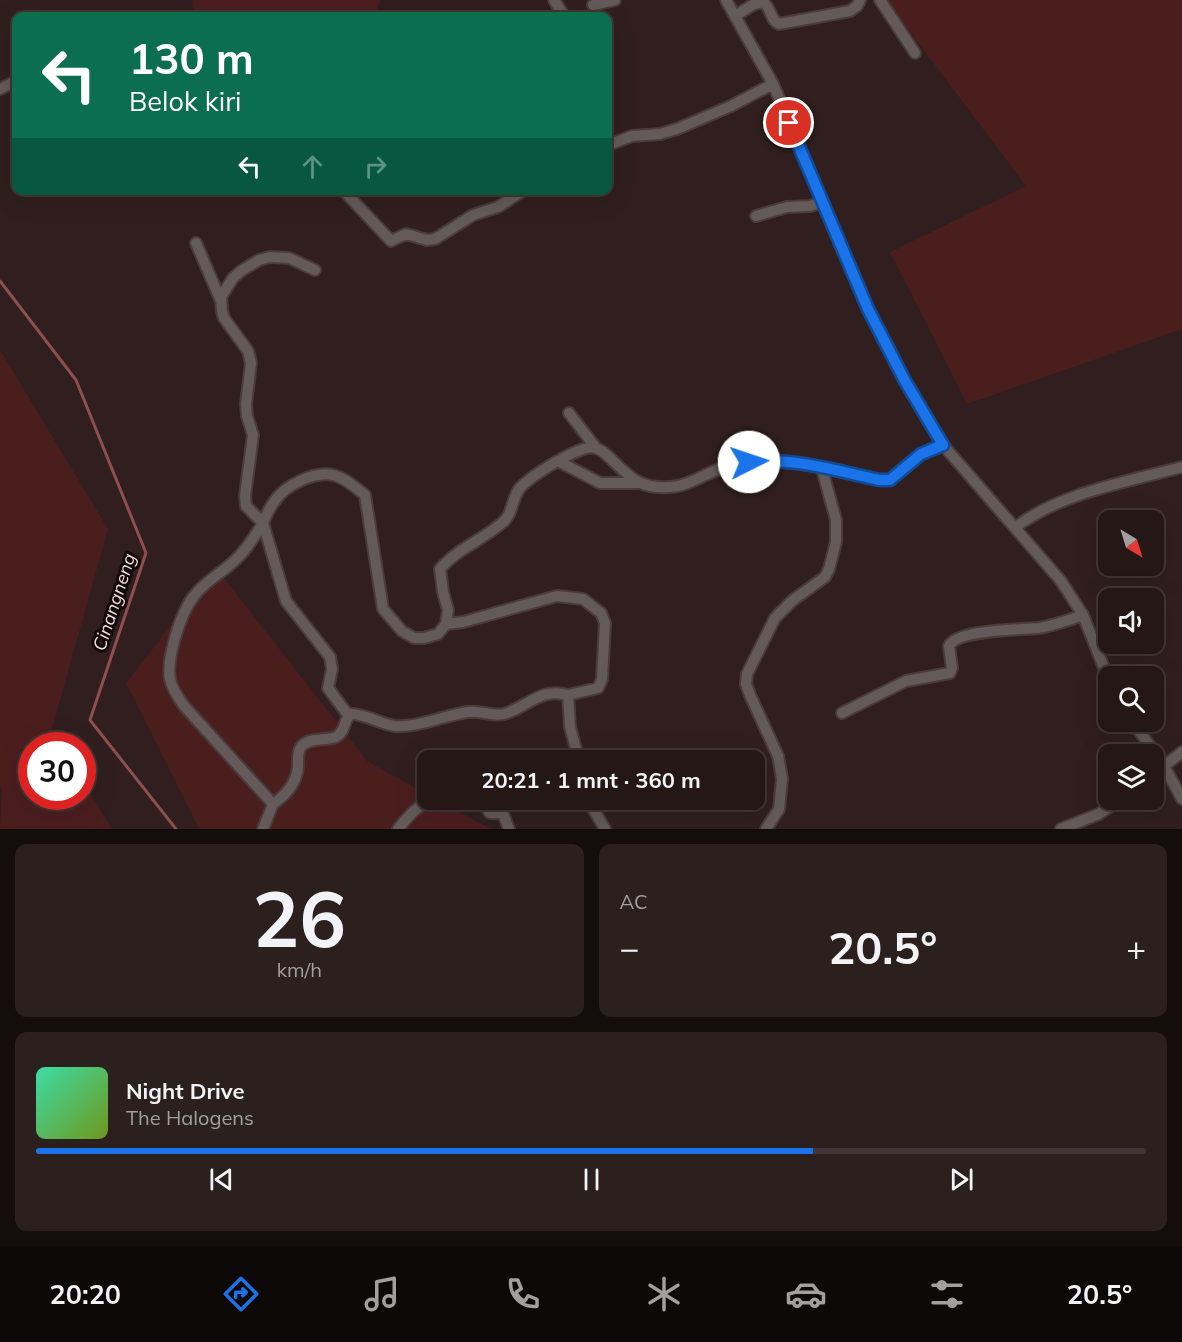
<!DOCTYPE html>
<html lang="id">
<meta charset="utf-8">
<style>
body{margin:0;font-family:Mulish,sans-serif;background:#2c201f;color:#f1f3f6;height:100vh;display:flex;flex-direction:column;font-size:22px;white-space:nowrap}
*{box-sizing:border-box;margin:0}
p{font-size:20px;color:#a39fa1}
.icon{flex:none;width:33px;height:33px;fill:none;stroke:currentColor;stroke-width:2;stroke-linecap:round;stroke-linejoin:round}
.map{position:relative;height:829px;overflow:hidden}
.details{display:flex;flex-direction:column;gap:15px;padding:15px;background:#140d0c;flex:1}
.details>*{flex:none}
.banner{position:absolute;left:12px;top:12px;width:600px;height:183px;border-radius:12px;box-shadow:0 6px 24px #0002,0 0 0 2px #413635;background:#0b6e4f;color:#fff;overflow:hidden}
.needle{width:39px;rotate:142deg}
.buttons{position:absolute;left:1098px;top:510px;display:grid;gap:12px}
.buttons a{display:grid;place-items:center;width:66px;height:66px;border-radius:12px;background:#241716;box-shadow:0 6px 24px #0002,0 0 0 2px #413635;font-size:30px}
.speed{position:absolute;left:18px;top:732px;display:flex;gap:12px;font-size:30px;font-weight:700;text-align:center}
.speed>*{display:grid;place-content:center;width:78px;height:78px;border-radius:50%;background:#241716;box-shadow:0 6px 24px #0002,0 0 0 2px #413635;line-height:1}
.speed .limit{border:9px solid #d22;background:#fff;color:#111}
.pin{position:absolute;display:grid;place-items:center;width:51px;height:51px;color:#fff;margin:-26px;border:3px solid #fff;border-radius:50%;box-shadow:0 2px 6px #0007}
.me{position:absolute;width:66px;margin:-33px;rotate:86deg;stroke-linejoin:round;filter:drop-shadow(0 0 4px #0008)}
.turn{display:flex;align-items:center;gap:21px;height:126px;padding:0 18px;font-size:27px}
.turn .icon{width:78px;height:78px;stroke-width:2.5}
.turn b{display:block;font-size:42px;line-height:51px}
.lanes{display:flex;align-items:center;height:57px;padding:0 18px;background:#0003;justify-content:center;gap:30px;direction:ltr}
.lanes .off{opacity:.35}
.big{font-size:45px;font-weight:700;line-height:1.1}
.details .widget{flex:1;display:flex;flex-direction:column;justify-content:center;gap:9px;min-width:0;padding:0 21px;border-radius:12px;background:#2c201f}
.details .dial{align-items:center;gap:0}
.dial b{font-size:78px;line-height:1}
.song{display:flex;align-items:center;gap:18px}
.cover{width:72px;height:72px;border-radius:9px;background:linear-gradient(135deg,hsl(160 70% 55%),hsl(80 70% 35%))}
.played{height:6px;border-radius:3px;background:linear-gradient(90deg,#1a73e8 70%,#413635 70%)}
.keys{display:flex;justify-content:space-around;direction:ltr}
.heat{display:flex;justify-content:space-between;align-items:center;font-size:33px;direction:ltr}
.details .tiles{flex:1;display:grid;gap:15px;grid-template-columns:1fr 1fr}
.widget:last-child{grid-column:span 2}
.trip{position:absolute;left:417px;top:750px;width:348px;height:60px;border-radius:12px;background:#241716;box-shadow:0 6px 24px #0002,0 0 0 2px #413635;font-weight:700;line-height:60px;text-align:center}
.dock{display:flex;height:96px;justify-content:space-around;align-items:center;background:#0e0909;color:#a39fa1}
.dock .icon{width:42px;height:42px}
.dock .selected{color:#1a73e8}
.dock b{font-size:27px;color:#f1f3f6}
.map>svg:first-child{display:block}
.green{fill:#4b1e1e}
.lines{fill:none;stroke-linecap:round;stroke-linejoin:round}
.stream{stroke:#8e4f4e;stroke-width:3}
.minor-casing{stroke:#4b3b3a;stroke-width:14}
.minor{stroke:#635a59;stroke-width:10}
.route-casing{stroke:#114b97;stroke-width:15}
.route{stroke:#1a73e8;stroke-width:10}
.labels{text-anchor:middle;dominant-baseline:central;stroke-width:6;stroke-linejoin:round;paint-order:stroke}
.water-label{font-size:18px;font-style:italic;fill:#f4dfde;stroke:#130b0b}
</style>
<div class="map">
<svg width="1182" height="829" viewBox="0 0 1182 829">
<rect width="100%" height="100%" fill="#301f1e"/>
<!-- green -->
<path class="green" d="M193,0H380L376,16H194Z
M886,0H1182V329L967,404L890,252L1026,186Z
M0,350L108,529L51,732L59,745L32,746V796H82L83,782L112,829H0L2,788L0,787Z
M216,568L368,762L427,794L428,800H437L491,829H199L126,683Z"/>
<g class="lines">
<!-- stream -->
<path class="stream" d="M0,281L76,380L146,553L90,720L176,829"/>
<!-- minor casing -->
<g class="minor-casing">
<path id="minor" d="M554,0L564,16
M726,0L773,84L868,309L905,381L943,445L1061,581L1083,615L1108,678
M880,0L915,53
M593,5L615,0
M735,16L754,4L763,2C771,7 770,20 779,24L850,11L857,6L860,0
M0,89L16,81
M608,145L632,136L660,134L677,129L731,106L773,84
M343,190L391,241L406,234L427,240L435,239L473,215L498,207L524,190
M756,216L787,207L810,206L822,202
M196,243L221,301
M569,413L596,448
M558,461L600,483H637
M1015,528C1056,494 1130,481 1182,467
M446,624L463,622L557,596L583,599L601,613L605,623L602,679L598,688L568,695L570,727L579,760
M842,713L906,681L950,673L952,668L949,646C958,629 1019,630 1038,628C1053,626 1069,620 1083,615
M348,715L328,688L332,669L330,657L286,601L263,523C266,516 269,508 274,502C284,486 313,471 333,475C344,477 356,488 365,495L383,609L402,631L414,638H424L438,634L446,624L448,610L443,592L440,569C457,549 482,540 502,523C514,513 511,499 520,488C531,476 580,444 595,448C600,449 606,454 610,458C629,476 639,489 668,487C691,487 710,469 732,465C783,455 829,469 879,480H890L921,454L943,445
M1133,722L1164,766L1182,799
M1154,774L1182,752
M486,800L485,806L490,813H498L502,811
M504,800V808L502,811L509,829
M588,800L605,829
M273,804C286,795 297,782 298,766C298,760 297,753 301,747C307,737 327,741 336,737C346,732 343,720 351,714C366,714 380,724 395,726C416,728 446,715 468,712C480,710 492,717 504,714C528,707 540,687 568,695
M263,829L273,804L185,707C179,699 172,689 170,679C166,659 181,612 194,596C203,583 220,574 232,563C245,552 254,537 263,523L246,506L245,496L253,435L247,416L246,404L251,363L248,351L224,318L222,311L221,297L233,278L241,271L259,260L270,257L289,258L315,270
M398,829C407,818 418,804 432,800
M766,829L779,809L782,779L778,756L750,695L746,684L747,674L775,618L793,600L825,577L829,569L836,542V520L822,469
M1061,829L1099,814L1119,800"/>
</g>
<!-- minor -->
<use href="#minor" class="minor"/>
</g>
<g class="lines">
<!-- route casing -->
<g class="route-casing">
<path id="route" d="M749,462C793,457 837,471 879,480H890L921,454L943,445L905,381L868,309L789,123"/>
</g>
<!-- route -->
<use href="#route" class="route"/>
</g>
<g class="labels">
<!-- water labels -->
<g class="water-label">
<text transform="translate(114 602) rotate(-72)">Cinangneng</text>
</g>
</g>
</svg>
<div class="buttons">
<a><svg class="needle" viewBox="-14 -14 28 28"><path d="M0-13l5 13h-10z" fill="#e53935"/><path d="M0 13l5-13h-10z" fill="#a39fa1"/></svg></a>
<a><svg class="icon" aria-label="sound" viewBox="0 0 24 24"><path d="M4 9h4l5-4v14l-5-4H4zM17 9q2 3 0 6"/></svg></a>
<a><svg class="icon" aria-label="search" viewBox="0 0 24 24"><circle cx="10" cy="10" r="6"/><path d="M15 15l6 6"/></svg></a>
<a><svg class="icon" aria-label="layers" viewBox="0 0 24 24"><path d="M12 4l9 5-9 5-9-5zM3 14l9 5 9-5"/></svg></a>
</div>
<div class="speed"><div class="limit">30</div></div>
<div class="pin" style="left:789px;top:123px;background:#d93025"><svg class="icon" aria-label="arrive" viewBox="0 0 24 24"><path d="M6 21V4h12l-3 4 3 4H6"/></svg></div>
<svg class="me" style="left:749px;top:462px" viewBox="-20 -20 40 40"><circle r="19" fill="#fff"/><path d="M0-13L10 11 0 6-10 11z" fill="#1a73e8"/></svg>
<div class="trip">20:21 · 1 mnt · 360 m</div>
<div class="banner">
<div class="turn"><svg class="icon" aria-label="left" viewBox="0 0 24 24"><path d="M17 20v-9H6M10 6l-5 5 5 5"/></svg><div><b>130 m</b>Belok kiri</div></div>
<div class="lanes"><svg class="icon" aria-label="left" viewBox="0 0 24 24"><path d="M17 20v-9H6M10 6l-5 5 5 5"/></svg><svg class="icon off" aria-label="ahead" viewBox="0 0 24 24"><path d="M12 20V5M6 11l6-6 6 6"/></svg><svg class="icon off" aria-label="right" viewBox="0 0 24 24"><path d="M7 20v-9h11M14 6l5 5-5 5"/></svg></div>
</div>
</div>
<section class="details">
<div class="tiles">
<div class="widget dial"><b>26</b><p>km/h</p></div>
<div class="widget"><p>AC</p>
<div class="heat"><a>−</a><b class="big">20.5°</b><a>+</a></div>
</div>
<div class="widget">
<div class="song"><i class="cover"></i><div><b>Night Drive</b><p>The Halogens</p></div></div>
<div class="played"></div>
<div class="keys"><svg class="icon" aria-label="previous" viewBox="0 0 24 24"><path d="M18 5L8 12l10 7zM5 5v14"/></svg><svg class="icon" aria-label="pause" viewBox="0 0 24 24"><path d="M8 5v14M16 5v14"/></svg><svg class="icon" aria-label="next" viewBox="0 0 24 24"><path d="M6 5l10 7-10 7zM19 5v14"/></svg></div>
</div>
</div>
</section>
<nav class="dock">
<b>20:20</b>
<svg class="icon selected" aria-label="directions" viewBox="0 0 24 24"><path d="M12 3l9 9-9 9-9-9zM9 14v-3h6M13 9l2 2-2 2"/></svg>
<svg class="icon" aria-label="music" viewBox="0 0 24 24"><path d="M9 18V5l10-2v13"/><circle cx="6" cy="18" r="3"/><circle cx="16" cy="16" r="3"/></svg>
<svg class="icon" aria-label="phone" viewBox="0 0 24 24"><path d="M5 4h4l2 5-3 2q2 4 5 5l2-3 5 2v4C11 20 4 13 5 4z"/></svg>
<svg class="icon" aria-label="climate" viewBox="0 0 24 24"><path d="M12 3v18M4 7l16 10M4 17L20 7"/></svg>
<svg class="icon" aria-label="car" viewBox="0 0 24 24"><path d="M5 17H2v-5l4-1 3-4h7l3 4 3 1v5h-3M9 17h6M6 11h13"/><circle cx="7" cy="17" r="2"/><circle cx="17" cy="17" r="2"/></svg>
<svg class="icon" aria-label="filters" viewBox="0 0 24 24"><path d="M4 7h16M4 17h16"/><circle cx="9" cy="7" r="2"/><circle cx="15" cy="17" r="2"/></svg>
<b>20.5°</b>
</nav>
